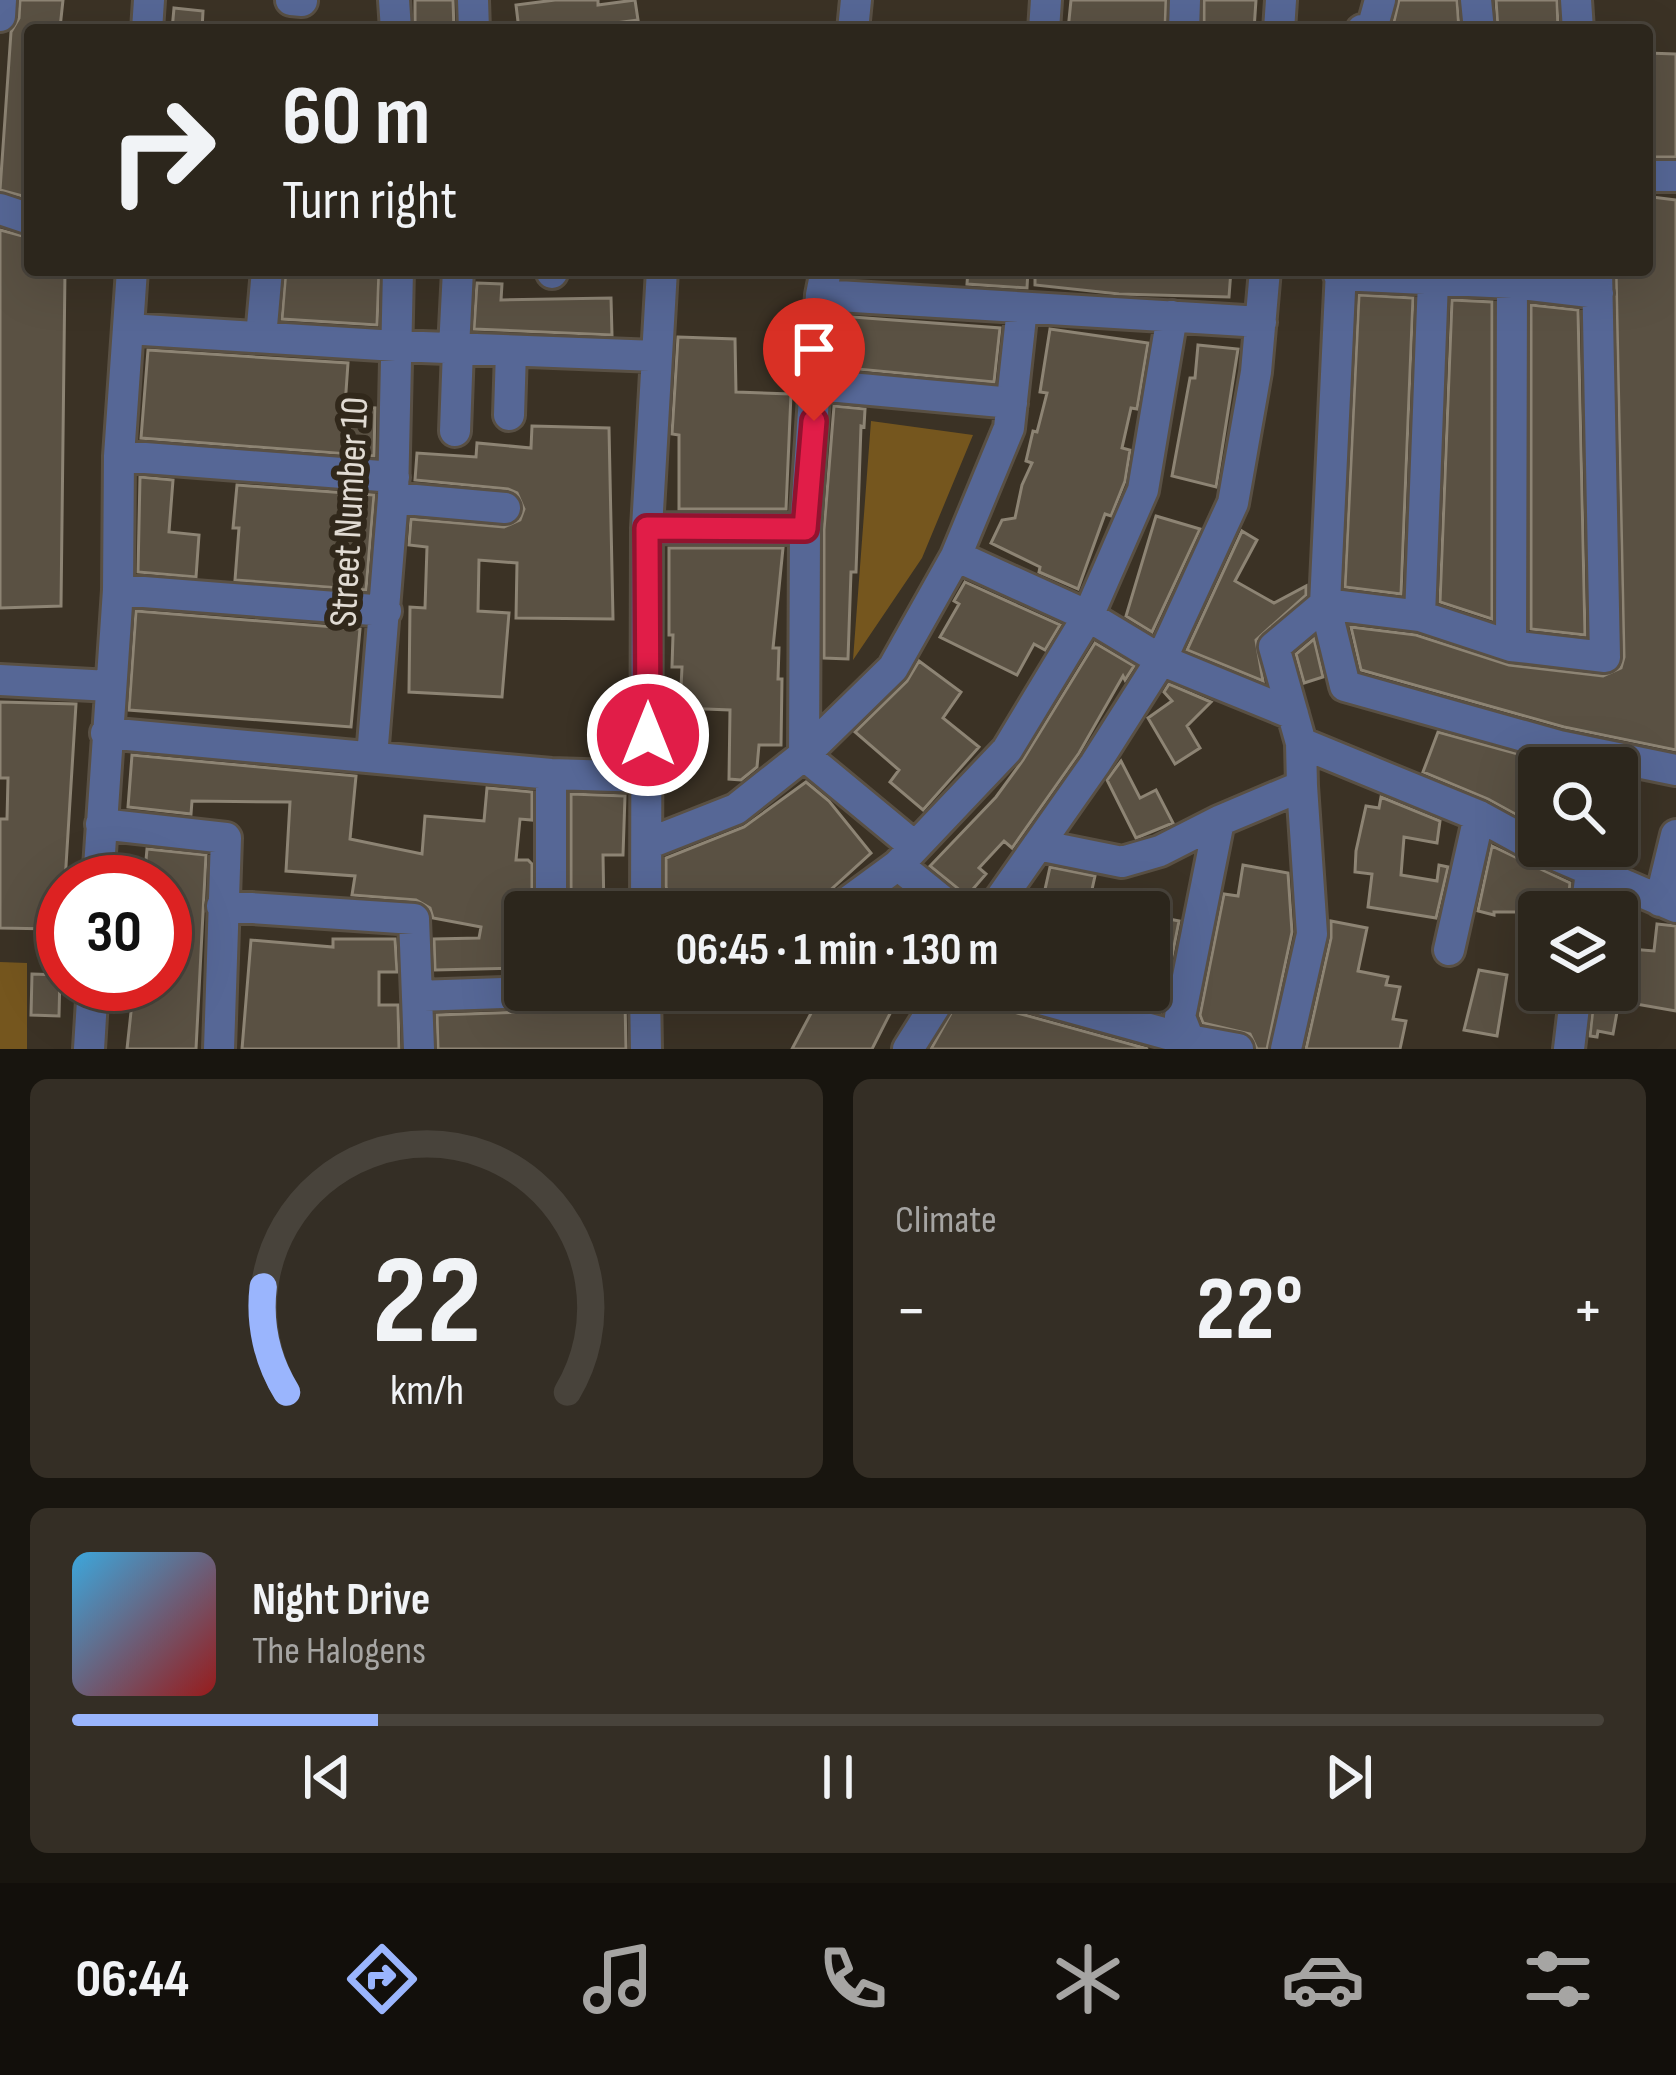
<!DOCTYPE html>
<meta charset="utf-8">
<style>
body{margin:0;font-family:"Sofia Sans Condensed",sans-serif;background:#342e25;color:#f1f3f6;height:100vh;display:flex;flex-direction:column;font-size:45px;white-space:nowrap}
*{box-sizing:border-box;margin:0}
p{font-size:39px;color:#a6a5a3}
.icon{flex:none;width:66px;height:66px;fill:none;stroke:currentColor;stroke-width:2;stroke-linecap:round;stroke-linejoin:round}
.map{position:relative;height:1049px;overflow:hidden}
.sheet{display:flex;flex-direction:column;gap:30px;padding:30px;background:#18150f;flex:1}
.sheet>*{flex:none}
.hud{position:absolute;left:24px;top:24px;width:1629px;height:252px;border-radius:12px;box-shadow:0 12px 48px #0002,0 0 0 3px #48433b;background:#2c261c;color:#f1f3f6;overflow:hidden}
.fabs{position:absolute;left:1518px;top:747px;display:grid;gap:24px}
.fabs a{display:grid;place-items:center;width:120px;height:120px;border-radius:12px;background:#2c261c;box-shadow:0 12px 48px #0002,0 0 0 3px #48433b;font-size:60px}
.speed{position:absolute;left:36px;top:855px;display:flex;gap:24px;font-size:60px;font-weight:700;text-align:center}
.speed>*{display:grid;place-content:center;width:156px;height:156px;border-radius:50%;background:#2c261c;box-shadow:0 12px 48px #0002,0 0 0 3px #48433b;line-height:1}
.speed .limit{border:18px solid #d22;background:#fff;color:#111}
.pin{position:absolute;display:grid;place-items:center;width:102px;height:102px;color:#fff;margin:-123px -51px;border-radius:50% 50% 50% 0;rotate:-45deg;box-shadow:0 0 12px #0007}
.pin .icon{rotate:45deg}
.me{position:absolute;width:132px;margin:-66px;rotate:0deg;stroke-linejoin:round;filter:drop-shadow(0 0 9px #0008)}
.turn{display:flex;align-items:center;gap:42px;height:252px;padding:0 60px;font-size:54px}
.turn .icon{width:156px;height:156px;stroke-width:2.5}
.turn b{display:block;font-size:84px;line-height:102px}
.big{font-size:90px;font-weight:700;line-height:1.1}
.sheet .card{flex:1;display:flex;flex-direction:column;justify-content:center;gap:18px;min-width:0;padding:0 42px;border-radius:18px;background:#342e25}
.sheet .dial{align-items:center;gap:0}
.dial svg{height:312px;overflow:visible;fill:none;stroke:#48433b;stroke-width:7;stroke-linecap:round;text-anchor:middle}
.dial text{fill:#f1f3f6;stroke:none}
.song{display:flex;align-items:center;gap:36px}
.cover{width:144px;height:144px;border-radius:18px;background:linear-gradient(135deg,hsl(200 70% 55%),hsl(0 70% 35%))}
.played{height:12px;border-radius:6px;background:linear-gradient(90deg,#9ab5fd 20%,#48433b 20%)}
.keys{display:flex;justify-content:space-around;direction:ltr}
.heat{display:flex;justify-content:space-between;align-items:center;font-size:66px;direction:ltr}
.sheet .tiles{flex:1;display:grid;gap:30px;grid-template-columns:1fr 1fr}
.card:last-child{grid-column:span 2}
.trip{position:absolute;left:504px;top:891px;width:666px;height:120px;border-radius:12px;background:#2c261c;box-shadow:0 12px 48px #0002,0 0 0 3px #48433b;font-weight:700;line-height:120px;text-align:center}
.tabs{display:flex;height:192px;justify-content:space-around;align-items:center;background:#120f0b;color:#a6a5a3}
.tabs .icon{width:84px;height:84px}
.tabs .selected{color:#9ab5fd}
.tabs b{font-size:54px;color:#f1f3f6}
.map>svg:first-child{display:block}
.green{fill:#75561e}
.building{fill:#5a5143;stroke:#8d8474;stroke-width:3}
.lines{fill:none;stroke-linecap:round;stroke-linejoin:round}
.minor-casing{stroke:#595044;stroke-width:36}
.minor{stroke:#566796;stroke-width:30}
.route-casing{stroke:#92132f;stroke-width:30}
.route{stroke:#e11d48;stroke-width:21}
.labels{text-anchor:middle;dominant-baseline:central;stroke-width:12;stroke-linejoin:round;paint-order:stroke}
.street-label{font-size:39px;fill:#e1dbd3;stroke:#31281b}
</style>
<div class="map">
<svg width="1676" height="1049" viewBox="0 0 1676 1049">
<rect width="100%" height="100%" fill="#3b3225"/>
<!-- green -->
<path class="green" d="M871,421L973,435L922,558L853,660Z
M0,962L27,963V1049H0Z"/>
<!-- building -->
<path class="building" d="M20,0H63L60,28L30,26V198L0,190L11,32L19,18Z
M415,0H453L454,30H415Z
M555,0H598V5L635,0L638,20L563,30H519L516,5Z
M1071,0H1166L1165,30H1068Z
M1204,0H1256L1254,30H1204Z
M1399,0H1457L1459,30H1392Z
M1496,0H1557L1558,30H1498Z
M174,8L203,11L202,30H172Z
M1647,53L1676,54V157H1652Z
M1652,197L1676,200V750L1564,727L1361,670L1351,627L1416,635L1509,665L1603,676L1621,668L1624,657L1616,270H1647Z
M0,230L30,238V270H65L61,606L0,608Z
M286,270H379L377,325L282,319Z
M968,270H1028L1027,288L967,284Z
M1035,270H1231L1229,297L1119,294L1035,285Z
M477,283L502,284L501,300L611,298L612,335L474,329Z
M1359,295L1413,298L1401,594L1345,587Z
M1452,300L1492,302V619L1440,602Z
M1531,305L1578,310L1585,635L1531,629Z
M839,316L1000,328L994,382L836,367Z
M1050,329L1148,343L1137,409L1131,408L1122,448L1130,450L1125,481L1111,516L1105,514L1078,589L1039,572L1040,567L991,543L1002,520L1015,518L1022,485L1032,463L1026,461L1033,431L1037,432L1047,393L1040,392Z
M678,337L735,339L736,392L791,394L786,509H679V435L672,434Z
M1198,345L1238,349L1216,487L1172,476L1190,378H1195Z
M148,350L348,363L345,406L375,408L374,456L141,438Z
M834,406L865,409L864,427L861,426L856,572H851L848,659L824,658V530Z
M532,426L609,428L613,619L516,618L517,563L479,560L478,611L509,613L502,697L409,692L410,607L425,608L427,547L409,545L411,519L504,527L520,520L524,509L517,493L508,489L415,480L417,453L476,457L477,443L531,448Z
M140,477L173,480L169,532L199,535L196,577L138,572Z
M237,485L374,495L366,590L235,580L239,528H233Z
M1156,516L1200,529L1152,632L1126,616Z
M1242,531L1257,540L1235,581L1274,603L1306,586V595L1256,640L1263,681L1187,650Z
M669,548H783L773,648H779L778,679H782L781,745H759L757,767L741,780L729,779L730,710L680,708L682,667H672L673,635H669Z
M965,582L1060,625L1045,650L1034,644L1017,675L940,637L959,604L954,601Z
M136,611L360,629L351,727L129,710Z
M1314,639L1323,677L1304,683L1296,654Z
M1095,643L1134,666L1125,680L1123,676L1079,753L1012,848L1004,841L979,868L986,874L967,896L930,866L996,797L1023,760Z
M919,661L961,692L943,718L979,747L923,810L890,782L899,770L855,732L907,681Z
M1169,684L1211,702L1187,726L1200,748L1175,764L1148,718L1172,701L1164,692Z
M0,702L76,704L65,882L63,893H52V929L0,928V819H7L8,778H0Z
M1438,732L1569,768H1539V827L1488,799L1423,772Z
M132,755L356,776L350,839L422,854L425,816L484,821L487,788L532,792V820L520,819L516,860H528L532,864V900H521L525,968L435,970L434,939L479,938L481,927L433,918L430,908L416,900L352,895L355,876L286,871L290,802L192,801L191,814L128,807Z
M1121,761L1140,798L1156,790L1173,823L1136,838L1107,780Z
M806,782L829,801L871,853L815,904L797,912H675L666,887V858L744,827Z
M571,794L625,796L623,855H603L604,912H571Z
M1381,797L1440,821L1437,843L1404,837L1401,875L1437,881L1439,865L1448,867L1436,918L1368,907L1372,874L1355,872L1356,851L1366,806L1379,808Z
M1492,846L1570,883L1567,912H1494V915L1478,911Z
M147,849L206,855L196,1049H127L134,984H165V882H144Z
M1243,865L1288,873L1292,932L1267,1049H1257L1250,1034L1203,1023L1200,1015L1224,894L1238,896Z
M1050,867L1095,876L1087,912H1040Z
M1149,915L1179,921L1161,1012L1081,990H1149Z
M1331,921L1367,928L1358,971L1388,977L1386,985L1400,987L1393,1019L1406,1021L1400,1049H1306L1331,938Z
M1657,924L1676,926V1011L1619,1001L1613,1034L1598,1031L1597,1037L1590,1036L1595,990H1617V948L1654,951Z
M333,939H395L397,972H379V1005H398L399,1049H242L251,940L333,947Z
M1479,970L1507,975L1497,1036L1464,1030Z
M32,974L60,975L59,1016L31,1015Z
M811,990H902L872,1049H792L817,1002Z
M964,990H989L993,1003L1003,1009L1148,1049H931Z
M625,1001L626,1049H438L437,1015L586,1010L600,1002Z"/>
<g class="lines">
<!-- minor casing -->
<g class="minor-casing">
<path id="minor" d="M291,0L302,1
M394,0L396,30
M473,0L474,30
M1476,0L1479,30
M1576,0L1578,30
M0,16L1,0
M147,30L149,0
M853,30L856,0
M1044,30L1046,0
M1184,30L1185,0
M1279,30L1281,0
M1362,30L1372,29L1380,0
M1647,176H1676
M0,209L30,219
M552,270V273
M826,270L821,295L1261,322
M1341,270L1325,604L1345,686L1559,746L1676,770
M1339,275L1512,283L1598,293
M821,295L805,529L804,755L914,846
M128,329L396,346L656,356
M261,337L267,270
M454,348L458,270
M817,385L1012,403
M509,415L511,351
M455,431L458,349
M119,456L394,477
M393,498L505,508
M647,528L805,529
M956,556L1088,616L1161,660L1293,714
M118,590L386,611
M1420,616L1433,281
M1511,646L1512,283
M0,680L110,686
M106,733L551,774L648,777
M1301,743L1479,816L1532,845L1676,907
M372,757L393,498L398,270
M1219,821L1302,786L1301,743L1274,647L1325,604L1420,616L1511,646L1605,657L1597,270
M101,824L226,838L219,1049
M647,844L736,809L804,755L893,668L956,556L1009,428L1022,308
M898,865L1007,750L1088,616L1143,490L1172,316
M98,882L118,590L119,456L132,270
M1660,901L1676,835
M222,906L414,919L419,1049
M551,912V774
M646,912L647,528L662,270
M834,912L898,865L956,912
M991,912L1095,764L1161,660L1233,503L1256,372L1265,270
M1586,912L1591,871
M1449,950L1479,816
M645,990L646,1049
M1008,990L1189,1040L1180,1017L1219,821L1160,851L1122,862L1038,845
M417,996L585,990
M89,1049L93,984
M908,1049L945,990
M1186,1049L1189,1040L1238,1049
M1286,1049L1312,934L1302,786
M1569,1049L1576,990"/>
</g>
<!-- minor -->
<use href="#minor" class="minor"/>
</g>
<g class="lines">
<!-- route casing -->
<g class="route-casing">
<path id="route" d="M648,735L647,528L805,529L814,421"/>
</g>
<!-- route -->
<use href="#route" class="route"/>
</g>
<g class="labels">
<!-- street labels -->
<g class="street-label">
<text transform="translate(350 512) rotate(-87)">Street Number 10</text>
</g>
</g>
</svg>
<div class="fabs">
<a><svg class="icon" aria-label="search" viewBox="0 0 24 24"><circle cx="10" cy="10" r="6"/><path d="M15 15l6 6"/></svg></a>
<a><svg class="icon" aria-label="layers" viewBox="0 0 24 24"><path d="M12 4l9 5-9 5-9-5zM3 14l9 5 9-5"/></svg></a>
</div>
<div class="speed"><div class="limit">30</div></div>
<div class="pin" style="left:814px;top:421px;background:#d93025"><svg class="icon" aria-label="arrive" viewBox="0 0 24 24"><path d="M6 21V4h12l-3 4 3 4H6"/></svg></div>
<svg class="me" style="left:648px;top:735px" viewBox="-20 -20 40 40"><circle r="17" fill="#e11d48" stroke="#fff" stroke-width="3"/><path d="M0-11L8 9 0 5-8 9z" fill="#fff"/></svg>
<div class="trip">06:45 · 1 min · 130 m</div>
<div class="hud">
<div class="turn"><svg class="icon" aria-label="right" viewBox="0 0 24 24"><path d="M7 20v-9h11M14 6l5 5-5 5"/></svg><div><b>60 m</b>Turn right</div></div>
</div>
</div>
<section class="sheet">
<div class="tiles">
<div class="card dial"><svg viewBox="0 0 100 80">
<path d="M14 69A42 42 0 1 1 86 69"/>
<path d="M14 69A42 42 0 0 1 8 42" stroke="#9ab5fd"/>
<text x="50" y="56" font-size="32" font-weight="700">22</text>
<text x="50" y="72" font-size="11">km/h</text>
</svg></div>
<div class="card"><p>Climate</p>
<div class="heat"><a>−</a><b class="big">22°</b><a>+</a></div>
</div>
<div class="card">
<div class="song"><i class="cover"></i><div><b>Night Drive</b><p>The Halogens</p></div></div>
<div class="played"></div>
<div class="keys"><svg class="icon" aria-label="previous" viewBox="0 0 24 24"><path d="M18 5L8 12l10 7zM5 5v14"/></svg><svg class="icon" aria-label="pause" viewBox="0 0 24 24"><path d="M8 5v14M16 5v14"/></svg><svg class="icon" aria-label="next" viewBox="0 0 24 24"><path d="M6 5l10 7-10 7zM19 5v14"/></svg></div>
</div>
</div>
</section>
<nav class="tabs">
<b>06:44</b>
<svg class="icon selected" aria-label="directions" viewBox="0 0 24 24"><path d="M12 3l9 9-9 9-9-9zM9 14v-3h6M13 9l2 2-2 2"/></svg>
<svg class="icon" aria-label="music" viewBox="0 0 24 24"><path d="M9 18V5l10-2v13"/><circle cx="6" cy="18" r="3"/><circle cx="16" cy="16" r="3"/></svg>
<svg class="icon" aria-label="phone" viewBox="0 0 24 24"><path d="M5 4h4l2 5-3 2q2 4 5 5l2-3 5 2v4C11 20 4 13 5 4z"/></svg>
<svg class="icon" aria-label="climate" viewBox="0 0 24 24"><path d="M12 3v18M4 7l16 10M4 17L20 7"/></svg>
<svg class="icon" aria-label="car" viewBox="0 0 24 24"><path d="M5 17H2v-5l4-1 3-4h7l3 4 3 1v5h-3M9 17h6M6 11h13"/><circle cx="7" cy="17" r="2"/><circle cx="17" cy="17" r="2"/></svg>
<svg class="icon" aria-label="filters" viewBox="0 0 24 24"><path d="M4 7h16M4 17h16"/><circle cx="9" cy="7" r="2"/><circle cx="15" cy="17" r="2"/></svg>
</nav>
